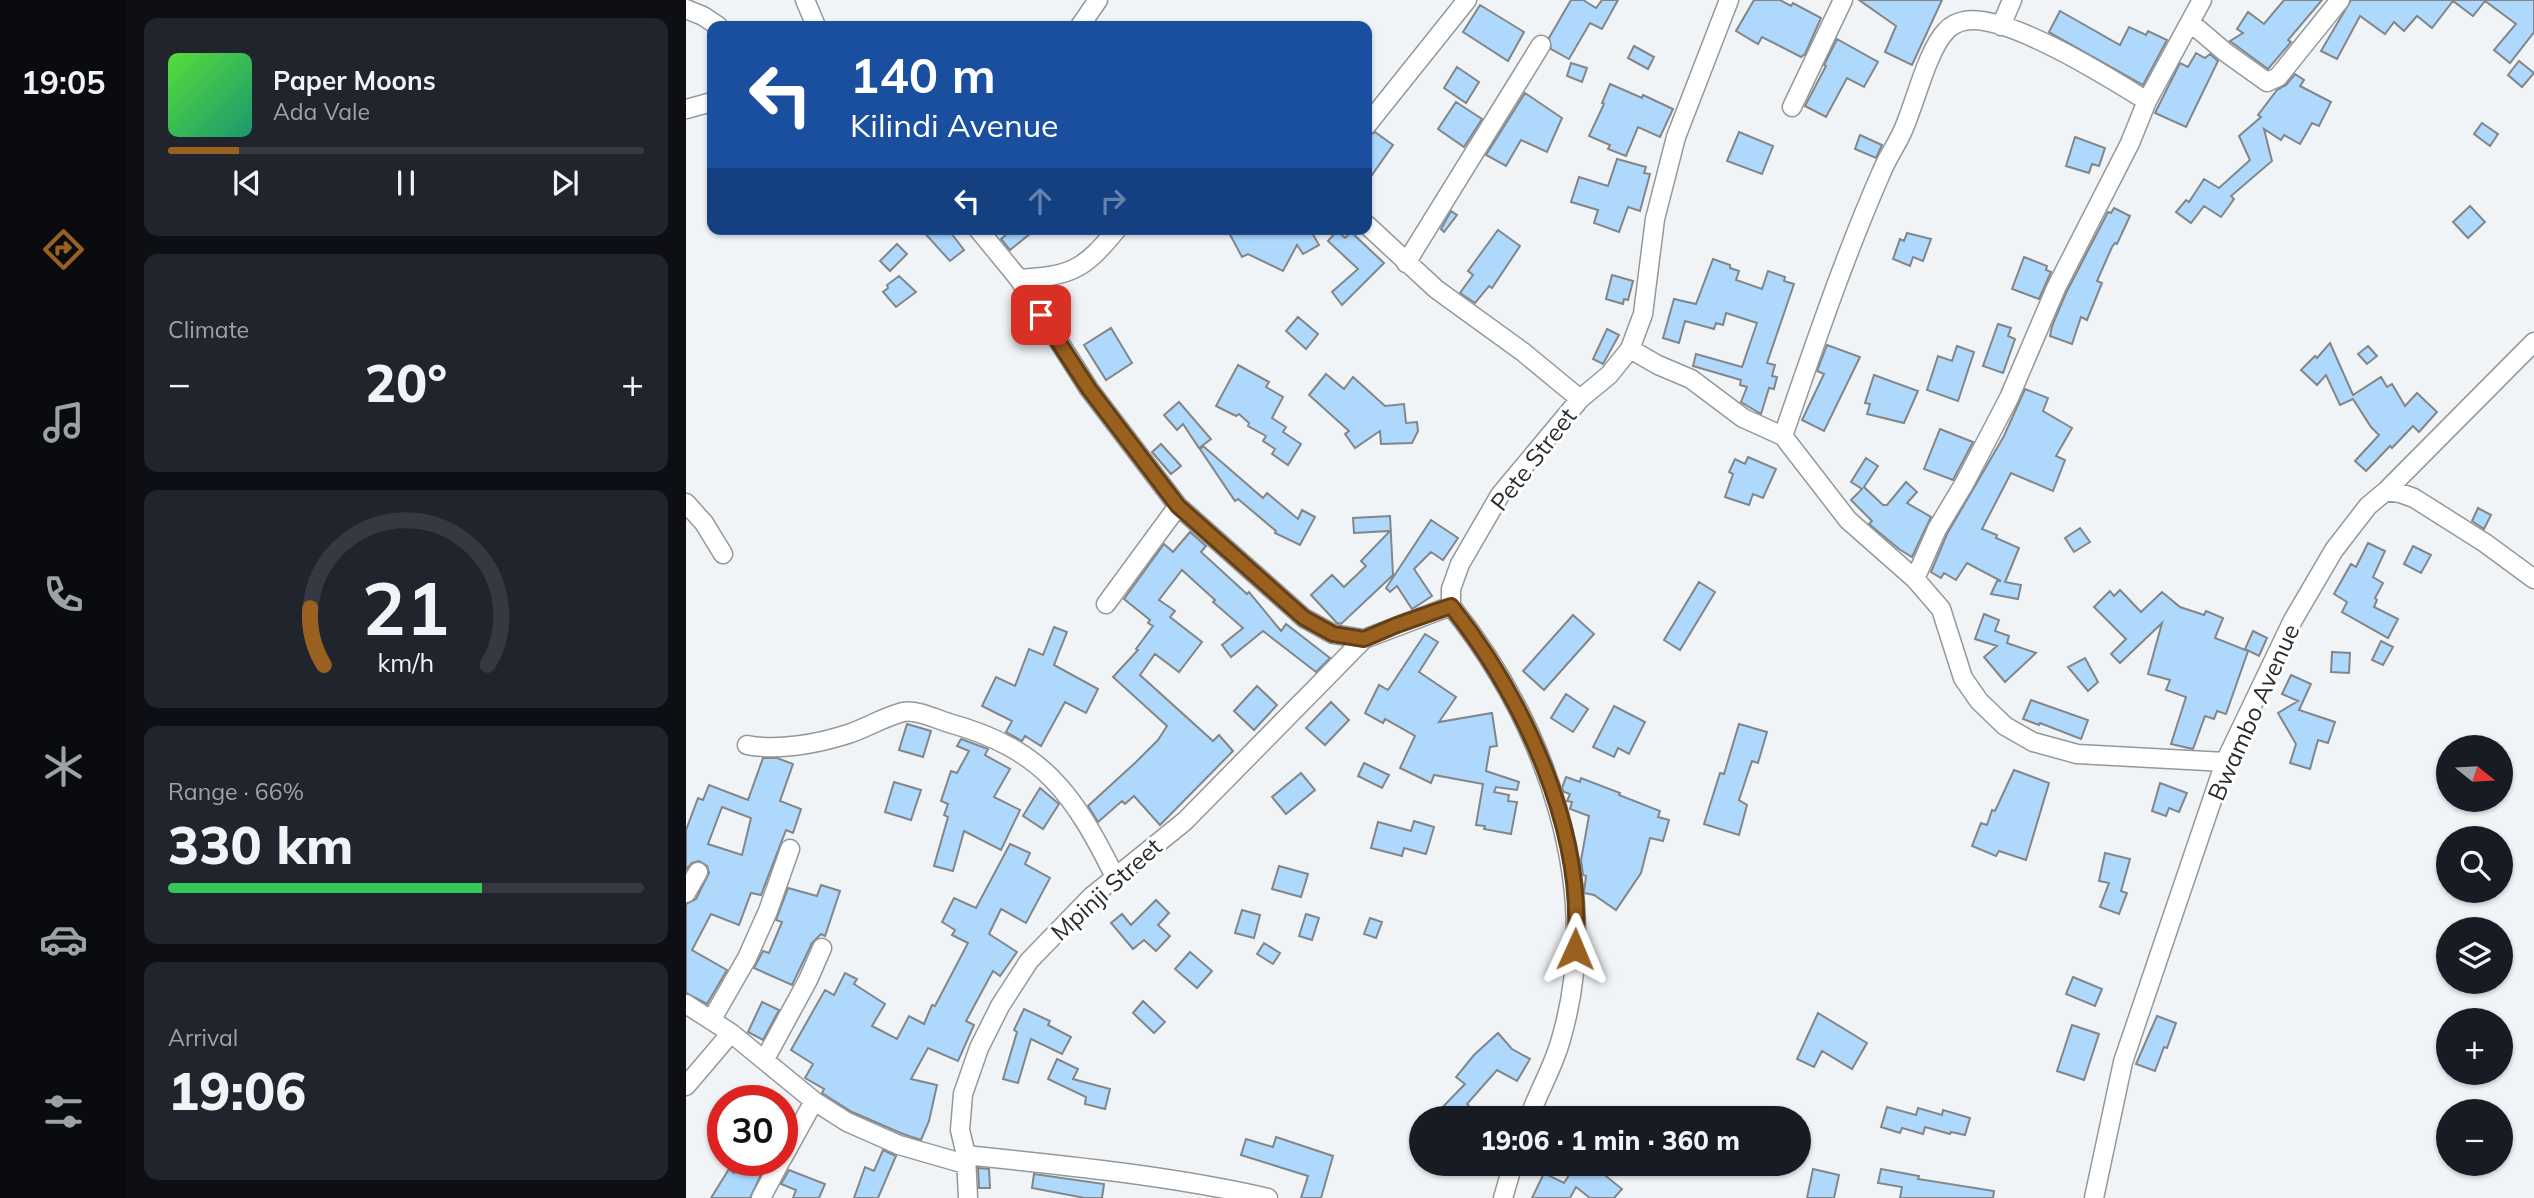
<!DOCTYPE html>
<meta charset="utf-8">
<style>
body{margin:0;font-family:Mulish,sans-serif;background:#20242c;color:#f1f3f6;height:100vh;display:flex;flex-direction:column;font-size:26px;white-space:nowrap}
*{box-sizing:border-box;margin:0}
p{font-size:23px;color:#9ea1a6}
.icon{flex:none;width:38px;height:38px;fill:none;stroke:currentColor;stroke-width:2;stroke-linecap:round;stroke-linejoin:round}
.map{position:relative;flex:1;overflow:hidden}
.panel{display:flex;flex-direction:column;gap:18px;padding:18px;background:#0d0f14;width:560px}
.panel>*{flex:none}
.banner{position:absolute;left:21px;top:21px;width:665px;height:214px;border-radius:14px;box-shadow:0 2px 5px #0004;background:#1a4fa0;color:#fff;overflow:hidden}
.needle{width:46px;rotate:108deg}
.controls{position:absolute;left:1750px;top:735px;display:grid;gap:14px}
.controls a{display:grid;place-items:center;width:77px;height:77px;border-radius:50%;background:#171b24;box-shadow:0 2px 5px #0004;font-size:35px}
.speed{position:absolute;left:21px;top:1085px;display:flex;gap:14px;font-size:35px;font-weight:700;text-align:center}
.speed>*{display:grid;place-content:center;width:91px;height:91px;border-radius:50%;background:#171b24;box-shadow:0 2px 5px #0004;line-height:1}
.speed .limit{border:10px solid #d22;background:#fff;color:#111}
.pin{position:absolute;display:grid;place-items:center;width:60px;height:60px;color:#fff;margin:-30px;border-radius:14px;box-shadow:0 4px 10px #0006}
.me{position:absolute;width:77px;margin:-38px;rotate:1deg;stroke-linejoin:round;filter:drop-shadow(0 0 5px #0008)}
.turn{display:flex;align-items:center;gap:24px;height:147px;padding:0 28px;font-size:32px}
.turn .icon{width:91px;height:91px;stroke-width:2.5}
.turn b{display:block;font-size:49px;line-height:60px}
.lanes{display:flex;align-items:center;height:66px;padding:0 28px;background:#0003;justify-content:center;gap:35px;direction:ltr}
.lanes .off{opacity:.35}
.big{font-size:52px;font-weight:800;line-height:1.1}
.panel .widget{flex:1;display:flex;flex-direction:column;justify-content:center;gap:10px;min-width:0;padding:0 24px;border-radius:14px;background:#20242c}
.panel .dial{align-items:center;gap:0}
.dial svg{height:182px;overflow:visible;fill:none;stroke:#363941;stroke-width:7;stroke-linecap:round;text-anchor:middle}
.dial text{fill:#f1f3f6;stroke:none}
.song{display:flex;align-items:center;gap:21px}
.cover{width:84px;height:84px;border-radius:10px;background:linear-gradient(135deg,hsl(110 70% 55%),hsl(160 70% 35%))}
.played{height:7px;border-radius:4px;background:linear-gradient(90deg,#9a601f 15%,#363941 15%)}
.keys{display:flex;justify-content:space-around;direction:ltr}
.heat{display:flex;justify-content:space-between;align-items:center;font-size:38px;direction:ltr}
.charge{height:10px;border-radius:5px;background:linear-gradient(90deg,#34c759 66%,#363941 0)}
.trip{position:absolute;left:723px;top:1106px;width:402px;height:70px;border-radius:35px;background:#171b24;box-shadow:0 2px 5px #0004;font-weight:800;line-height:70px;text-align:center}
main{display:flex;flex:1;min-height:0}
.tabs{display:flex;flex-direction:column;width:126px;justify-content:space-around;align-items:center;background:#090b0e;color:#9ea1a6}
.tabs .icon{width:49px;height:49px}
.tabs .selected{color:#9a601f}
.tabs b{font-size:32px;color:#f1f3f6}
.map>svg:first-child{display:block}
.building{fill:#aed9fd;stroke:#838689;stroke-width:2;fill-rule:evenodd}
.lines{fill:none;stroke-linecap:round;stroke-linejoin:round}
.minor-casing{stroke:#94989a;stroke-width:21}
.minor{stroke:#fff;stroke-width:18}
.route-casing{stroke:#643e14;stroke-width:18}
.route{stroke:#9a601f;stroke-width:12}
.labels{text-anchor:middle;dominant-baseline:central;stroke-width:6;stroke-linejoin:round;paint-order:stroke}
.street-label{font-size:24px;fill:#292a2b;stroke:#fff}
</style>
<main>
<nav class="tabs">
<b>19:05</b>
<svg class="icon selected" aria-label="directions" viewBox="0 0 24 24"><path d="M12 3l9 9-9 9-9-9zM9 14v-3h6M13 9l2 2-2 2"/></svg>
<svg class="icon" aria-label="music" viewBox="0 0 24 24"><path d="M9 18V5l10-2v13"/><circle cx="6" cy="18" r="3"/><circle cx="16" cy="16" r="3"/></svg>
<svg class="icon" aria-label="phone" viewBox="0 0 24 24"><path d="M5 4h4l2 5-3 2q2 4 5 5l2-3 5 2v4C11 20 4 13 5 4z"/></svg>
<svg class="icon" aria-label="climate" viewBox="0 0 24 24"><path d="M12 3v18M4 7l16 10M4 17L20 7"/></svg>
<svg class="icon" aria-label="car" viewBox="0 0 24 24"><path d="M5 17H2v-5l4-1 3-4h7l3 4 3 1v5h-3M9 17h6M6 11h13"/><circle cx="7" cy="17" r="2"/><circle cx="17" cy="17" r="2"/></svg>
<svg class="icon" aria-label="filters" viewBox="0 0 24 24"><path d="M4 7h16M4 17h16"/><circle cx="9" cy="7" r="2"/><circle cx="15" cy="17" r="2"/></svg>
</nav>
<section class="panel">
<div class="widget">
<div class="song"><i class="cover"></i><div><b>Paper Moons</b><p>Ada Vale</p></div></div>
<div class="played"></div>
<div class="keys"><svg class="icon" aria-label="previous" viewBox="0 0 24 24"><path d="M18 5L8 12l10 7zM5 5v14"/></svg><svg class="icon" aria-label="pause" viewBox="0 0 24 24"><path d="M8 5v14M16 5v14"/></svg><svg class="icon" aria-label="next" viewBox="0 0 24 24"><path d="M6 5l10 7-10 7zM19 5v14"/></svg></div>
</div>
<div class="widget"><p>Climate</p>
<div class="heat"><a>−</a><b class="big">20°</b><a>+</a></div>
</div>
<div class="widget dial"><svg viewBox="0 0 100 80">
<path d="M14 69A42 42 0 1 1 86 69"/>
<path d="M14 69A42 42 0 0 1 8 44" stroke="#9a601f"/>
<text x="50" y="56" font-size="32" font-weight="700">21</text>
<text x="50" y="72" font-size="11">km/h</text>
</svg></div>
<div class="widget"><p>Range · 66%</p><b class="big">330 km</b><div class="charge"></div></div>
<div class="widget"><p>Arrival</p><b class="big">19:06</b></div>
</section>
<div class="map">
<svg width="1848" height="1198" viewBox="0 0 1848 1198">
<rect width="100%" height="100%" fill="#f0f4f7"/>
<!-- building -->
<path class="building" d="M885,0H897L910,8L916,0H932L916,29L904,23L883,59L865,49L863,38Z
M1068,0H1094L1105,6L1107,3L1135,18L1119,54L1115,57L1076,37L1072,44L1050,31Z
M1173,0H1256L1226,65L1199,52L1210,26Z
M1598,0H1636L1602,40L1605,42L1582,69L1544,41L1557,33L1551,29L1562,12L1578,24Z
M1665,0H1848V32L1824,63L1808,50L1830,24L1799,1L1787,16L1767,1L1746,28L1731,16L1718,31L1708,22L1699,34L1674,16L1651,59L1635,51Z
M794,5L838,32L822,61L777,32Z
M1374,11L1434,45L1443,27L1460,35L1462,31L1481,40L1457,85L1363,32Z
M1151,39L1192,62L1178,87L1161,78L1140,117L1119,106L1140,66L1138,65Z
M948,46L968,57L962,69L942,58Z
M1510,53L1519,58L1524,54L1532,61L1500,127L1469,113L1494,63L1502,67Z
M1833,61L1848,73L1836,87L1822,75Z
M885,63L901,68L896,82L881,76Z
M771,67L793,82L780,103L758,88Z
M1609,74L1618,80L1614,86L1645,102L1633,126L1626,123L1614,144L1598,135L1595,140L1578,129L1586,161L1545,196L1548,199L1535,217L1518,206L1505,223L1490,212L1500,200L1503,202L1518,179L1533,188L1564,160L1553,136L1575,117L1572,115L1591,90L1600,85Z
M924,84L956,98L957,95L987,109L974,137L952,127L940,156L922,149L924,145L903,136L918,104L916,103Z
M839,93L876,118L861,152L835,140L820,166L800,155Z
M770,102L796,119L778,147L752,129Z
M1796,123L1812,134L1804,146L1788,134Z
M689,132L707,145L681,182V136Z
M1053,132L1087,146L1076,174L1041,161Z
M1174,135L1196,145L1190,158L1169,149Z
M1389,137L1419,148L1413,166L1406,164L1403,173L1380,166Z
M931,159L960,167L958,173L964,174L954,211L942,207L933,232L908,223L912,210L885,202L893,177L922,186Z
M1784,206L1799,222L1782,238L1767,222Z
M1428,208L1444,216L1431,244L1429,243L1426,247L1411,281L1416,283L1401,320L1395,317L1386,344L1364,336L1366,326L1380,293L1422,212L1425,213Z
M765,211L771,215L758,232L755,229Z
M235,229H262L278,250L264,261Z
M327,229H350L324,250L315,239Z
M541,229H624L633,245L617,254L611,245L597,271L562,254L556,257Z
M812,230L834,246L806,288L803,286L789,303L774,293L787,275L782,271Z
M651,231L659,238L665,232L698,263L656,305L646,292L672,269L642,241Z
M1221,233L1245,239L1237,261L1227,257L1224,266L1207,259L1214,239L1218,241Z
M211,244L221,254L204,271L194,261Z
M1338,257L1361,266L1360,270L1365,272L1353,299L1326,289Z
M1027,259L1044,265V268L1053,271L1050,280L1076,289L1082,271L1099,277L1098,281L1108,284L1081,363L1089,365L1086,376L1091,377L1088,389L1083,388L1075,414L1055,402L1061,387L1054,385L1055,380L1007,366L1010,354L1056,367L1071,323L1040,313L1037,325L1030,323L1028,329L999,321L993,343L977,338L988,299L1010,304Z
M926,275L947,281L942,300L938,299L937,304L920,299Z
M213,276L230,292L210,307L197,292L202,288L201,285Z
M612,317L632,334L620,349L600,331Z
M1312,324L1325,328L1322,336L1329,339L1317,373L1297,366Z
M425,328L446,363L420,380L398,345Z
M921,329L933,335L917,364L907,359Z
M1644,343L1667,395L1695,377L1701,387L1706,384L1719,406L1731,393L1751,412L1733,432L1727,426L1706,448L1704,446L1680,471L1669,461L1693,435L1685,427L1667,399L1654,405L1640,375L1631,385L1615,370L1629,356L1631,358Z
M1141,345L1174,357L1138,431L1116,420L1138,374L1131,371Z
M1271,346L1288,352L1272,401L1241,390L1252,356L1266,361Z
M1682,346L1691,356L1681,364L1672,354Z
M552,365L583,382L580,387L597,397L586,418L600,427L597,432L615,444L602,465L586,454L589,449L577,441L580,436L562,426L563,423L553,414L550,416L530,406Z
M640,374L658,389L667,377L699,406L718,404L720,423L731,422L732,431L726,443L695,444L694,431L669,448L659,434L663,431L623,395Z
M1188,375L1232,391L1218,423L1181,414L1184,404L1179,403Z
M1339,389L1362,398L1357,411L1386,428L1370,456L1379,460L1367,491L1325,473L1296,529L1311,535L1310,538L1333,548L1319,582L1335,585L1332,599L1305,594L1311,581H1315L1281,563L1270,580L1258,573L1255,578L1245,572L1261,534L1318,436Z
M493,402L525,439L513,448L497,424L491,430L478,415Z
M1254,429L1287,442L1267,480L1238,469Z
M475,444L495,466L485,474L466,452Z
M517,446L577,498L581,493L612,519L616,510L629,517L614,545L589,533L590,531L552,499L549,501L514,449Z
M1062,457L1090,469L1077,498L1067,494L1063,505L1039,497L1047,474L1043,472L1049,459L1059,464Z
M1180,458L1192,466L1178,487L1197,505H1201L1220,482L1231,492L1221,503L1245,517L1226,557L1213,549L1183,524L1186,521L1165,500L1176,489L1165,482Z
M1792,508L1805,515L1798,529L1786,521Z
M704,516L707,575L655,624L651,623L625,595L646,575L658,587L680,566L675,561L704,531L668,533L667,518Z
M745,520L772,538L757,560L745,552L728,569L746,596L726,609L711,586L704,592L700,588Z
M1394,528L1404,542L1388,552L1379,538Z
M504,532L520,546L515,552L561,594L563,592L595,631L600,624L644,658L630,672L577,631L545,657L536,645L557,628L527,602L529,600L496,570L473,600L489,611L484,617L516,642L493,672L469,654L454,675L527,741L533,735L547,751L474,825L448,796L439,804L436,801L412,822L402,806L450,762L472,740L481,726L427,677L452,650L450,649L467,626L462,623L464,620L438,599L478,544L487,552Z
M1682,543L1699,551L1687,577L1697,583L1689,598L1691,600L1688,607L1712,619L1702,638L1656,612L1661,602L1648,594L1665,564L1670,567Z
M1727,546L1745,555L1735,573L1718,564Z
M1013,582L1029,592L994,650L978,640Z
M1434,590L1455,612L1476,592L1494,607L1518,615L1520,611L1537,618L1529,638L1562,651L1540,714L1531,711L1528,719L1519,716L1507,749L1485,744L1500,697L1480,690L1484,680L1462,674L1476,623L1434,663L1425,654L1440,639L1408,607L1424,591L1428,596Z
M1298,614L1313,620L1309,631L1323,636L1321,643L1350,653L1319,682L1298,657L1311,646L1289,639Z
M887,615L908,634L858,690L837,671Z
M368,627L381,632L368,665L412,689L400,713L379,702L355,746L339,736L336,741L320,732L326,721L296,706L310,677L329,686L343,649L357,655Z
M1567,631L1581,638L1573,656L1559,649Z
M739,634L752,642L733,672L770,697L753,722L806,713L811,746L804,747L800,771L833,782L831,790L810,787L808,792L823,795L822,801L831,802L825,834L798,829L799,826L790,825L797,784L748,775L745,783L714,768L729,736L699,719L697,723L679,713L693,685L702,690Z
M1695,641L1707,647L1697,665L1686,660Z
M1646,652L1664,653L1663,673L1645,672Z
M1399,658L1412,682L1402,691L1382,667Z
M1605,675L1625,684L1613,710L1649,722L1642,743L1632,740L1624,769L1604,763L1610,744L1592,713L1612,701L1596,694Z
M571,686L591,705L568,730L548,711Z
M880,694L902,709L887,732L865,718Z
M1345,700L1402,720L1395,739L1354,723L1353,725L1337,719Z
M645,702L663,720L639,745L620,728Z
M928,706L959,722L943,754L932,748L928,757L907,747Z
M221,724L245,731L237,757L213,750Z
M1053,724L1081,732L1072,763L1066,761L1053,800L1061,805L1053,835L1018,824L1034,773L1038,774Z
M275,739L302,749L299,755L324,769L308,797L334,810L315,850L278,831L267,871L248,866L262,817L258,815L262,804L255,801L265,771L271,773L283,751L271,746Z
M77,758H91L107,764L94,801L115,809L107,833L100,830L75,895L65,893L53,925L25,914L6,950L41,970L21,1004L0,993V904L10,899L23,873L21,866L13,861L6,863L0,870V830L12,798L17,800L23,785L62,800ZM36,807L65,818L56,855L22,844Z
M678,763L703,775L696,788L672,776Z
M1328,770L1363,783L1340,860L1313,851L1310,856L1286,846L1295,823L1301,825L1306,810L1309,811Z
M615,773L629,790L600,814L586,797Z
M880,777L894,782L895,778L934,793L933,795L974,811L972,817L983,820L977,841L964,838L955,873L930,910L908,895L898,893L900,876L897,875L895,860L903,816L884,809L886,802L881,801L884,794L878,792L876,788Z
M208,782L235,790L225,820L199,812Z
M1474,783L1501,793L1493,812L1483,808L1480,816L1466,811Z
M354,788L373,804L357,829L337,816Z
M728,821L748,827L740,854L718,848L716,856L685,848L692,822L725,831Z
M324,844L344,853L339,864L364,878L340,923L315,909L303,934L331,952L314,976L307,971L280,1021L288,1025L272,1061L242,1048L225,1079L251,1085L243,1121L235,1140L217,1134L166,1112L136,1093L138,1089L119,1078L127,1064L105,1050L139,990L148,995L159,973L171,979L168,984L199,1004L186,1026L211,1039L223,1016L238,1024L246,1005L249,1006L282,943L266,935L269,930L256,922L268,898L290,908Z
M1419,853L1444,859L1435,891L1441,893L1433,914L1414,907L1423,883L1413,881Z
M593,866L622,874L615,897L586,889Z
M135,885L154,891L139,936L135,934L126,943L106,985L68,968L77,951L83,953L96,922L90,920L102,888L131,896Z
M470,900L483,913L472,925L484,936L470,951L458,940L447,949L425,923L436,914L445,925Z
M556,910L574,915L568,938L549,933Z
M620,914L633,918L626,940L613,936Z
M684,918L696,922L690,938L678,934Z
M578,943L594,953L587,964L571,954Z
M504,952L526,971L511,988L489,969Z
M1387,977L1416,989L1409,1006L1380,994Z
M457,1001L479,1022L468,1033L447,1013Z
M76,1002L93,1010L77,1040L62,1032Z
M338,1009L364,1021L362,1025L385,1037L376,1054L345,1039L332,1083L317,1079L331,1032L328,1030Z
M1132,1013L1181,1043L1166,1069L1136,1051L1128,1067L1111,1059Z
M1471,1016L1490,1023L1481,1048L1478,1047L1469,1071L1450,1064Z
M1386,1025L1413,1034L1398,1080L1371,1071Z
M812,1033L826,1049L844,1059L831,1081L811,1070L781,1104L795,1118H746L779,1084L770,1077L788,1055Z
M371,1059L392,1069L387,1079L424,1089L419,1109L399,1104L400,1097L362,1079Z
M1201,1107L1230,1115L1232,1108L1256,1115L1257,1110L1284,1118L1279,1135L1265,1132L1264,1134L1239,1127L1237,1134L1216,1128L1214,1133L1195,1127Z
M590,1137L647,1156L635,1198H615L622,1176L555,1155L560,1139L587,1147Z
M197,1150L210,1156L192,1198H168L179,1167L188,1171Z
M54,1160H82L64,1198H25L43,1169L48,1173Z
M890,1164H905L936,1189L928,1198H904L890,1187L884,1198H846L858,1173L878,1183Z
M292,1168L303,1169L304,1188H293Z
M1127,1169L1153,1175L1148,1198H1121Z
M1195,1169L1233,1176L1232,1179L1308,1191L1307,1198H1214L1216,1187L1192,1183Z
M103,1170L139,1184L133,1198H107L110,1190L95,1184Z
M348,1174L418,1184L416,1198H399L346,1188Z"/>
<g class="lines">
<!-- minor casing -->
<g class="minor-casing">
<path id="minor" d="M119,0L130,26
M0,9L17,16L32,26
M1505,23L1539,52L1581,82L1592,77L1654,0
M394,26L412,0
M1315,26L1326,0
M1106,107L1157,0
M0,109L26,102
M681,125L781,0
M681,225L750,289L837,352L894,399
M292,229L333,279L403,389L492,506L618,618L647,634L678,639L765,606
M720,263L855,45
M333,279C385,276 398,270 431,229
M944,349L972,365L1005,379L1057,418L1097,436L1162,520L1229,579L1255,609L1277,678L1293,701L1319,726L1347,742L1391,754L1539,762
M1097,436C1128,347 1158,257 1196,171C1202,156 1212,143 1218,128C1229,103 1242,49 1260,31C1264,26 1272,22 1278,21C1320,12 1425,79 1461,101
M1700,491L1714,493L1728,498L1799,543L1848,579
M0,503L18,523L37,554
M1229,579L1251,529L1278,484L1323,398L1370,288L1444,143L1461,101L1516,0
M420,604L492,506
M61,745C92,751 131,744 162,734C180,728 198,717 217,712C230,709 250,719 263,723C357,749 388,794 429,877
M0,893L12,872
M0,1004L45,1033L128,1101L161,1122L213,1145L279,1164
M26,1019L61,958L82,911L104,849
M79,1059L122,980L136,948
M0,1086L45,1033
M843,1118C852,1092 868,1066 875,1039C919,889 860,725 765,606V589L774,564L814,495L894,399L923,375L944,349L957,314L969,219L990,137L1043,0
M280,1155C381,1166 482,1175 582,1198
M96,1159L128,1101
M75,1198L95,1160
M282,1198L280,1155L274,1130L277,1094L293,1048L314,1006L343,961L405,897L499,821L678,639
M817,1198L827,1164
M1408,1198L1437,1062L1539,762L1607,620L1648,550L1682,506L1700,491L1848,342"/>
</g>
<!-- minor -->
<use href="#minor" class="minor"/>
</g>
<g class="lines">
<!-- route casing -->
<g class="route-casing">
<path id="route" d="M355,315L403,389L492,506L618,618L647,634L678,639L711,625L765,606C837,697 900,831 889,949"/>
</g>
<!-- route -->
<use href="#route" class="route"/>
</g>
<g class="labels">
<!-- street labels -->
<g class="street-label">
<text transform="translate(847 459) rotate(-52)">Pete Street</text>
<text transform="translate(1567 712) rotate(-66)">Bwambo Avenue</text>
<text transform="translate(420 889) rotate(-42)">Mpinji Street</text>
</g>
</g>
</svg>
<div class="controls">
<a><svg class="needle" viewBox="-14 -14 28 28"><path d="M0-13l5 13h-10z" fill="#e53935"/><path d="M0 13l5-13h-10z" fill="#9ea1a6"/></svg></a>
<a><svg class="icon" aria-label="search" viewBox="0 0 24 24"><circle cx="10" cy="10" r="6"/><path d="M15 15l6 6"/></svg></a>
<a><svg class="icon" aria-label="layers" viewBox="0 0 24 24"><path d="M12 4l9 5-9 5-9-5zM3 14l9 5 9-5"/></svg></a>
<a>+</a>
<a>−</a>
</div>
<div class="speed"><div class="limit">30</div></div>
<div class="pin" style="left:355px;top:315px;background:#d93025"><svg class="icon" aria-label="arrive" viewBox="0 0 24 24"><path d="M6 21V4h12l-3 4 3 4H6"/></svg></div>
<svg class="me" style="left:889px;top:949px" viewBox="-20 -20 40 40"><path d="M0-17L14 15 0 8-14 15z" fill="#9a601f" stroke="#fff" stroke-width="4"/></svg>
<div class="trip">19:06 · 1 min · 360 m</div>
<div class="banner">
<div class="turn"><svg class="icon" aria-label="left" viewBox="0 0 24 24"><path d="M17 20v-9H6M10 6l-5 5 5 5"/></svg><div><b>140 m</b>Kilindi Avenue</div></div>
<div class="lanes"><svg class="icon" aria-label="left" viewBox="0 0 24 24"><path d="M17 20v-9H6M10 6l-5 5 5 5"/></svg><svg class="icon off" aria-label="ahead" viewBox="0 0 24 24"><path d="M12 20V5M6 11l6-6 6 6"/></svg><svg class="icon off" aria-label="right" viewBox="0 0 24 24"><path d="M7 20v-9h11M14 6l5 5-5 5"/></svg></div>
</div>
</div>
</main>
